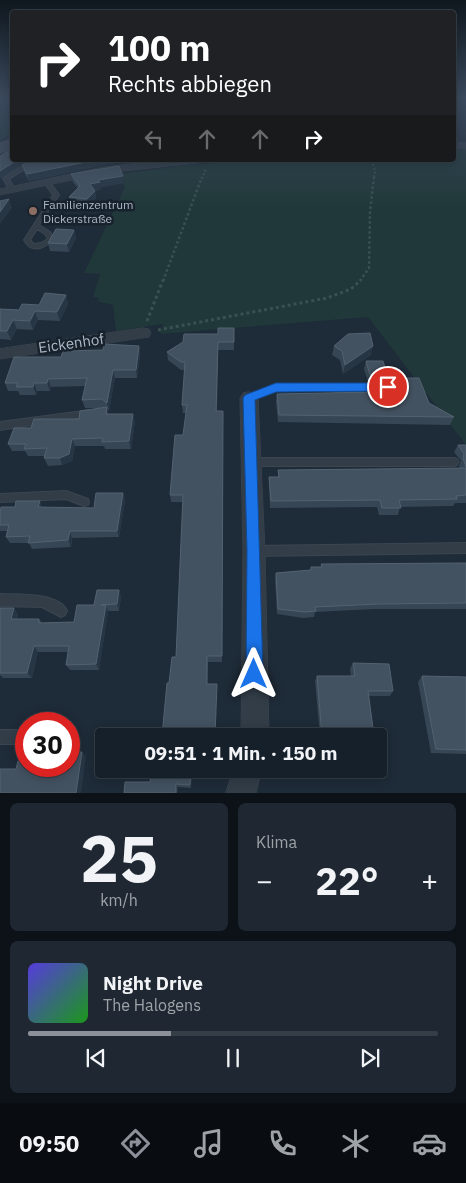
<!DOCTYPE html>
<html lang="de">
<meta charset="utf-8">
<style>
body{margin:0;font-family:"IBM Plex Sans",sans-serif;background:#1f2832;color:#f1f3f6;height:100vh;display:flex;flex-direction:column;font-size:19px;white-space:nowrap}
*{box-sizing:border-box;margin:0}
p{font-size:16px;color:#9ea3a8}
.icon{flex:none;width:28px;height:28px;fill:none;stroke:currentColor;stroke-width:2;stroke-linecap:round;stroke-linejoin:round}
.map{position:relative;height:793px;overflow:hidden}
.details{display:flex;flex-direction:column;gap:10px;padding:10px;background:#0c1217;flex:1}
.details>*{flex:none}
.hud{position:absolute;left:10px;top:10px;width:446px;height:152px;border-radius:5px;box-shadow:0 2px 12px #0003,0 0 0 1px #353e47;background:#202124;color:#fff;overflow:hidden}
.speed{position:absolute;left:15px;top:712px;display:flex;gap:10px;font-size:25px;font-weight:700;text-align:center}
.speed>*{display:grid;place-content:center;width:65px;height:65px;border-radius:50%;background:#16202a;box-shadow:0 2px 12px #0003,0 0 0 1px #353e47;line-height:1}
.speed .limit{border:8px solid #d22;background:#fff;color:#111}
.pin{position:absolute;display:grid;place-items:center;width:42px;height:42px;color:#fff;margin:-21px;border:2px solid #fff;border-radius:50%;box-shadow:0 1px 5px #0007}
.me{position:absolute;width:55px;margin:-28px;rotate:0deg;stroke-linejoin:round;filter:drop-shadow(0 0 4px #0008)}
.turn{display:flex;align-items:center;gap:18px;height:105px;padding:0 15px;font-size:22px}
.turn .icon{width:65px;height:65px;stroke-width:2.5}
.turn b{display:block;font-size:35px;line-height:42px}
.lanes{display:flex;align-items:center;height:48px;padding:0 15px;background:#0003;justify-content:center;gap:25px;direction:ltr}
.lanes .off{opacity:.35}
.big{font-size:38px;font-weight:700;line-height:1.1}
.details .card{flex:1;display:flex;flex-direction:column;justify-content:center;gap:8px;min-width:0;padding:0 18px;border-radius:8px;background:#1f2832}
.details .dial{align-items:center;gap:0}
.dial b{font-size:65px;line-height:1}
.song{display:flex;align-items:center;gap:15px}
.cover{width:60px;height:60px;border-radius:8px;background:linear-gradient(135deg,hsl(250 70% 55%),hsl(120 70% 35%))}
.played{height:5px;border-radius:2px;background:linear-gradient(90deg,#8c9099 35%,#353e47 35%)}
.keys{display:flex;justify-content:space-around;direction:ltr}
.heat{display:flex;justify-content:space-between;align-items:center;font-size:28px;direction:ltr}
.details .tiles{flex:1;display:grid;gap:10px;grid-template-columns:1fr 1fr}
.card:last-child{grid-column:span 2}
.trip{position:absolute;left:95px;top:728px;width:292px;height:50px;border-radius:5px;background:#16202a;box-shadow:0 2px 12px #0003,0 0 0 1px #353e47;font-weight:700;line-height:50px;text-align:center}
.tabs{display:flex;height:80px;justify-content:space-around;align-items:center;background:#090d11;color:#9ea3a8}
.tabs .icon{width:35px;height:35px}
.tabs .current{color:#8c9099}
.tabs b{font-size:22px;color:#f1f3f6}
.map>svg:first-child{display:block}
.green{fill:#203839}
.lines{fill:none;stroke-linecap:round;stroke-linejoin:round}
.service-casing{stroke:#3b4651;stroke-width:2}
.minor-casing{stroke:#3b4651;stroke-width:1}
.secondary-casing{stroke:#3b4651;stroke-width:2}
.path-far2{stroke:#395151;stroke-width:2;stroke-dasharray:2 2;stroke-linecap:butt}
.path-far1{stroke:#395151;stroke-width:2.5;stroke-dasharray:2.5 2.5;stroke-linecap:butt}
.path{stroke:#395151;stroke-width:3;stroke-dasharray:3 3;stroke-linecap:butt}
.service{fill:#323d48;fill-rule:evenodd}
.minor{fill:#323d48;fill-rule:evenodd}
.secondary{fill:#3f4c5b;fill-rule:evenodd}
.wall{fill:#364654}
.shaded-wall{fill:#273644}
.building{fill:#435261;stroke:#536270}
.route{fill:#1a73e8;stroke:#114b97}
.education-dot{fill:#8d6e63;stroke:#18222c;stroke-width:2}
.labels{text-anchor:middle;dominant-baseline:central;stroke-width:5;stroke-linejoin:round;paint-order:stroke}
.far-poi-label{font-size:12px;fill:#acb8c5;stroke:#18222c;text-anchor:start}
.street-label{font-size:15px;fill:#acb8c5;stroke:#18222c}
</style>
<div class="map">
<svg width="466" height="793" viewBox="0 0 466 793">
<rect width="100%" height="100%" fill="#1e2b38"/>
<!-- green -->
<path class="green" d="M0,98H12V134L0,140Z
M454,149L466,150V445L368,317L160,334L163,324L116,331L113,305L97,301L99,298L93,297L100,274L84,273L125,187L121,174L179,166L255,160H454Z"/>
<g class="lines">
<!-- service casing -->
<g class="service-casing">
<path id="service" d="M32,160H39L9,179L15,190L10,191L3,178L4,177Z
M45,181H49L59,195L39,225L50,232L54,239C49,244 38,252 30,247C27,246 26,242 24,240L53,195L44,182ZM37,229L45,234L48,239L41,243L34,244L30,240Z
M382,384L386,387L382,390L277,391L249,401L245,398L246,396L276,385Z
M91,410L94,411L95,413L94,415L91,416L0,430V422Z
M252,458H454L457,459L459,462L457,465L454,466H252L249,465L247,462L249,459Z
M66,491L88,499L89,502L88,505L84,506L66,499L0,502V494Z
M466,543V553L254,556L250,555L248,551L250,547L254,546Z
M0,594C17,595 59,592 67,611L65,615L61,617L42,607L0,606Z
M0,730H26V744H0Z"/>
</g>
<!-- minor casing -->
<g class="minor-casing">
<path id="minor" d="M454,142L466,143V149L454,148Z
M168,160H202L197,163L104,173L0,195V189L104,167Z
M143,328L149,329L151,333L149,337L0,359V349Z
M249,392L255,393L258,398L265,551L269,736H241L243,551L240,398L243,393Z
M234,769H262L256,793H226Z"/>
</g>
<!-- secondary casing -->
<g class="secondary-casing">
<path id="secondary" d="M12,139V148L0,153V143Z"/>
</g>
<!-- path-far2 -->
<path class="path-far2" d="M372,160L375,171L374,179
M202,179L206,168"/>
<!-- path-far1 -->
<path class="path-far1" d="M163,281L202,177
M360,281L369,268L370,212L374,177"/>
<!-- path -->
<path class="path" d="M147,321L163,280
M158,330L327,298L351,289L361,280"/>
<!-- service -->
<use href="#service" class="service"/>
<!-- minor -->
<use href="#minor" class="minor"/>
<!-- secondary -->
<use href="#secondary" class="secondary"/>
</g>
<!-- wall -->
<path class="wall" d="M22,165H104L29,181L24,172Z
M71,174L124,183L101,187V189L95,191L96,198L88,207L71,205L69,197L78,188L73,182Z
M74,230L76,238L69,252L50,251L48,243Z
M66,295L68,304L60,321L38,320L33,330L17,329L11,340L0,339V309L19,310L39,305Z
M234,328V350H218L217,411L223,425L222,662H208L207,684H217V689L169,683L176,657L183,502H171L170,495L183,435L186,413H183L182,405L185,370H181L168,360L167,352Z
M139,346L140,354L137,378H115L109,411L107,409L108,414L135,421L131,449H105L104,446H75L72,461L62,465L48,466L44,458L45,456H28L25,451H12L8,444L31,428L79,419L105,408H85L82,400L85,386L51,387L50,391H37L36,395H20L18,391H8L5,383L61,357L103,350Z
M334,346L371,355L343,374L340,360L332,355Z
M366,361L387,374L385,382H368L364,369Z
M372,385L429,403L454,417L450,425L278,422L276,402L277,394L370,392Z
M458,445H466V503H455L453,506L400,507L398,515H379L377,507L270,508L269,484V477H278V470L460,468L459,466L461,461L454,452Z
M123,493L125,500L119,537L72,538L71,547L32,549L29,543H10L6,537L7,531H0V512L42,507L94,508Z
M466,563V609H375L315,612L314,617L303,618L277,614L275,579L276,573L310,570L311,567H321V564Z
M119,590L121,597L119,611H108L99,670H70L66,665L68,652H38L32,678H3L0,675V608H14L18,615L17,619H39L42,623L74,622L94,605Z
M353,663L393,691L390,696H369L374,736H320L315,681L317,676H351L350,669Z
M422,676L466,677V754L431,753L418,682Z
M152,769H200H192L191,788L178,787L177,793H124L150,782Z"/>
<!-- shaded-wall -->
<path class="shaded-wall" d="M17,160H29L0,179V171Z
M96,160H145L104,165L29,181L27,174Z
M123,176L124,183L101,187V189L95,191L96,198L88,207L87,199L90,184L98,180Z
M9,199L12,208L0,224V212Z
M74,230L76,238L69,252L67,244Z
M66,295L68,304L60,321L57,312Z
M35,311L38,320L33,330L30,321Z
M13,320L17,329L11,340L7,331Z
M139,346L140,354L137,378L136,370Z
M373,346L371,355L343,374L345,365Z
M113,370L115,378L109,411L107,403Z
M48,379L51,387L50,391L47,383Z
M34,383L37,391L36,395L33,387Z
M133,414L135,421L131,449L129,441Z
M72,439L75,446L72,461L62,465L60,458Z
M123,493L125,500L119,537L117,531Z
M40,501L43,508L38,507Z
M70,531L72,538L71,547L68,540Z
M119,590L121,597L119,611L117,604Z
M106,605L108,611L99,670L96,664Z
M14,608L18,615L16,626L11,619Z
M34,646L38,652L32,678L27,673Z
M82,752L86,756L81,793H76Z
M191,769H192L191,788L190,785Z
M176,784L178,787L177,793H176Z"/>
<!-- building -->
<path class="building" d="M12,149V160H17L0,171V156Z
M30,160H96L27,174L22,165Z
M119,166L123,176L98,180L100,182L90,184L95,191L87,199L69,197L80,186L71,174Z
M9,199L0,212V201Z
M56,229L74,230L67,244L48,243Z
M45,293L66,295L57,312L35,311L30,321L13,320L7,331H0V309L19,310L22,304L39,305Z
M218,328H234V342H218L216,411H223V418L222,656H207V684H217L215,736H162L167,683H169L172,657H176L183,495H170L175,435H183L187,405H182L185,362H181L167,352L183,342L184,334H218Z
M370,333L373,346L345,365L342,351L334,346L348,334Z
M104,344L139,346L136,370H113L107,403L102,399L82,400L87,378L48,379L47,383H34L33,387H16L18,383H5L14,357H61L63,351L103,350Z
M366,361H383L387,374L370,375Z
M396,378H419L429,403L454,417L279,415L277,394L374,392L372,385L390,384Z
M107,407L106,414H133L129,441L102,442L103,438L72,439L69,454L60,458H44L47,448L24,449L26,444H8L14,428H31L34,419H79L80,411Z
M458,445H466V467L463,458L464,454Z
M466,468V495L456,496L457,499L399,500L401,508H382L380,500L271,501L269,477H279L278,470Z
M96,493H123L117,531H70L68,540L28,543L30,536L6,537L9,525H0V512L1,507H15L16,501H40L38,507L94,508Z
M466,563V603L378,604L315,607L316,611L305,612L278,609L276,573L311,570V567H322L321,564Z
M97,590H119L117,604L101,605H106L96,664L66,665L69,646H34L27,673H0V608H14L11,619H39V623L74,622L77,605H94Z
M353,663L389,664L393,691H368L374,736H322L317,676H355Z
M422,676L466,677V750L436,749Z
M82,752L76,793H0V769H16L18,761H26V766H69V753Z
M152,769H191L190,785L176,784V793H124L125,782H150Z"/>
<!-- sky -->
<linearGradient id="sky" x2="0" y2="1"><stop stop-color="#10181f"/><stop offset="0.47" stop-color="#3b4a5e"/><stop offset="1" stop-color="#3b4a5e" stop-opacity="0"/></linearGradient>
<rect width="466" height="209" fill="url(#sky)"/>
<!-- route -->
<path class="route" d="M276,383H388L393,387L388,391L276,392L255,400L263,674L260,680L254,683L249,680L246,674L247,551L243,398L245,395Z"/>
<!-- markers -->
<circle class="education-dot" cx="33" cy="211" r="5"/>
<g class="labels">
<!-- far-poi labels -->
<g class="far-poi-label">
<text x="43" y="204">Familienzentrum<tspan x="43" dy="14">Dickerstraße</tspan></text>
</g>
<!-- street labels -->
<g class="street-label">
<text transform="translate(71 343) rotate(-8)">Eickenhof</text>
</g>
</g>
</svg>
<div class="speed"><div class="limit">30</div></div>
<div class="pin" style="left:388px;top:387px;background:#d93025"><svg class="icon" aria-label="arrive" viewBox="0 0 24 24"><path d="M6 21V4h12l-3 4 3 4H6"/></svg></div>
<svg class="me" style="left:254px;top:674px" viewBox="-20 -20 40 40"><path d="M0-17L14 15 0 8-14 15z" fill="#1a73e8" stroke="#fff" stroke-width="4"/></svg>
<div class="trip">09:51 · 1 Min. · 150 m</div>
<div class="hud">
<div class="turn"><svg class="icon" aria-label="right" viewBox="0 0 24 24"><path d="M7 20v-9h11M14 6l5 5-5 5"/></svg><div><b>100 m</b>Rechts abbiegen</div></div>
<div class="lanes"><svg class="icon off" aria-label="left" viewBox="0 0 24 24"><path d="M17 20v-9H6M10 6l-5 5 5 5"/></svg><svg class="icon off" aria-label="ahead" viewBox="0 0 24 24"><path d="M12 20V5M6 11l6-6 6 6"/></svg><svg class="icon off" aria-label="ahead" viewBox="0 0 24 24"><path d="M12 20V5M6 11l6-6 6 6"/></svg><svg class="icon" aria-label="right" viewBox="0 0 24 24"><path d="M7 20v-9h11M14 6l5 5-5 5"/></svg></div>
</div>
</div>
<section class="details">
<div class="tiles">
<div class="card dial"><b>25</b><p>km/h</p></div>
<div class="card"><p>Klima</p>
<div class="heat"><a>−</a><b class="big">22°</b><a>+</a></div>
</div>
<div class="card">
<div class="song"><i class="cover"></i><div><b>Night Drive</b><p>The Halogens</p></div></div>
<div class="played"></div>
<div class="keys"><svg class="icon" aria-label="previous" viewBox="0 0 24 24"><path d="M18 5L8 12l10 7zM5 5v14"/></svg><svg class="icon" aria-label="pause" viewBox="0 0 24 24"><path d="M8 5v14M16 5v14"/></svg><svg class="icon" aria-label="next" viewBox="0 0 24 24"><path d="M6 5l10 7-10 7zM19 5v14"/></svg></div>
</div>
</div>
</section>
<nav class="tabs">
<b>09:50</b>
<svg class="icon current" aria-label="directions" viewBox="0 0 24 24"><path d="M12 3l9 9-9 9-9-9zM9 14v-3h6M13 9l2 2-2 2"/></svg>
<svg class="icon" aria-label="music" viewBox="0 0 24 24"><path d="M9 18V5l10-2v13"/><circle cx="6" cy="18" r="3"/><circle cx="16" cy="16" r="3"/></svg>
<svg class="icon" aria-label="phone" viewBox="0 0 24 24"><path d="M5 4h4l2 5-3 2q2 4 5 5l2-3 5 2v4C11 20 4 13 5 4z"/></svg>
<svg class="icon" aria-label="climate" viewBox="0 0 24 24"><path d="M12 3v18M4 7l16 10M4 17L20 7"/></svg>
<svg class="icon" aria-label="car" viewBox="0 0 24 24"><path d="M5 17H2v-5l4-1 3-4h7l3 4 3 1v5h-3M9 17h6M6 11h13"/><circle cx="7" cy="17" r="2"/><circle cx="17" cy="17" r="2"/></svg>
</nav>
